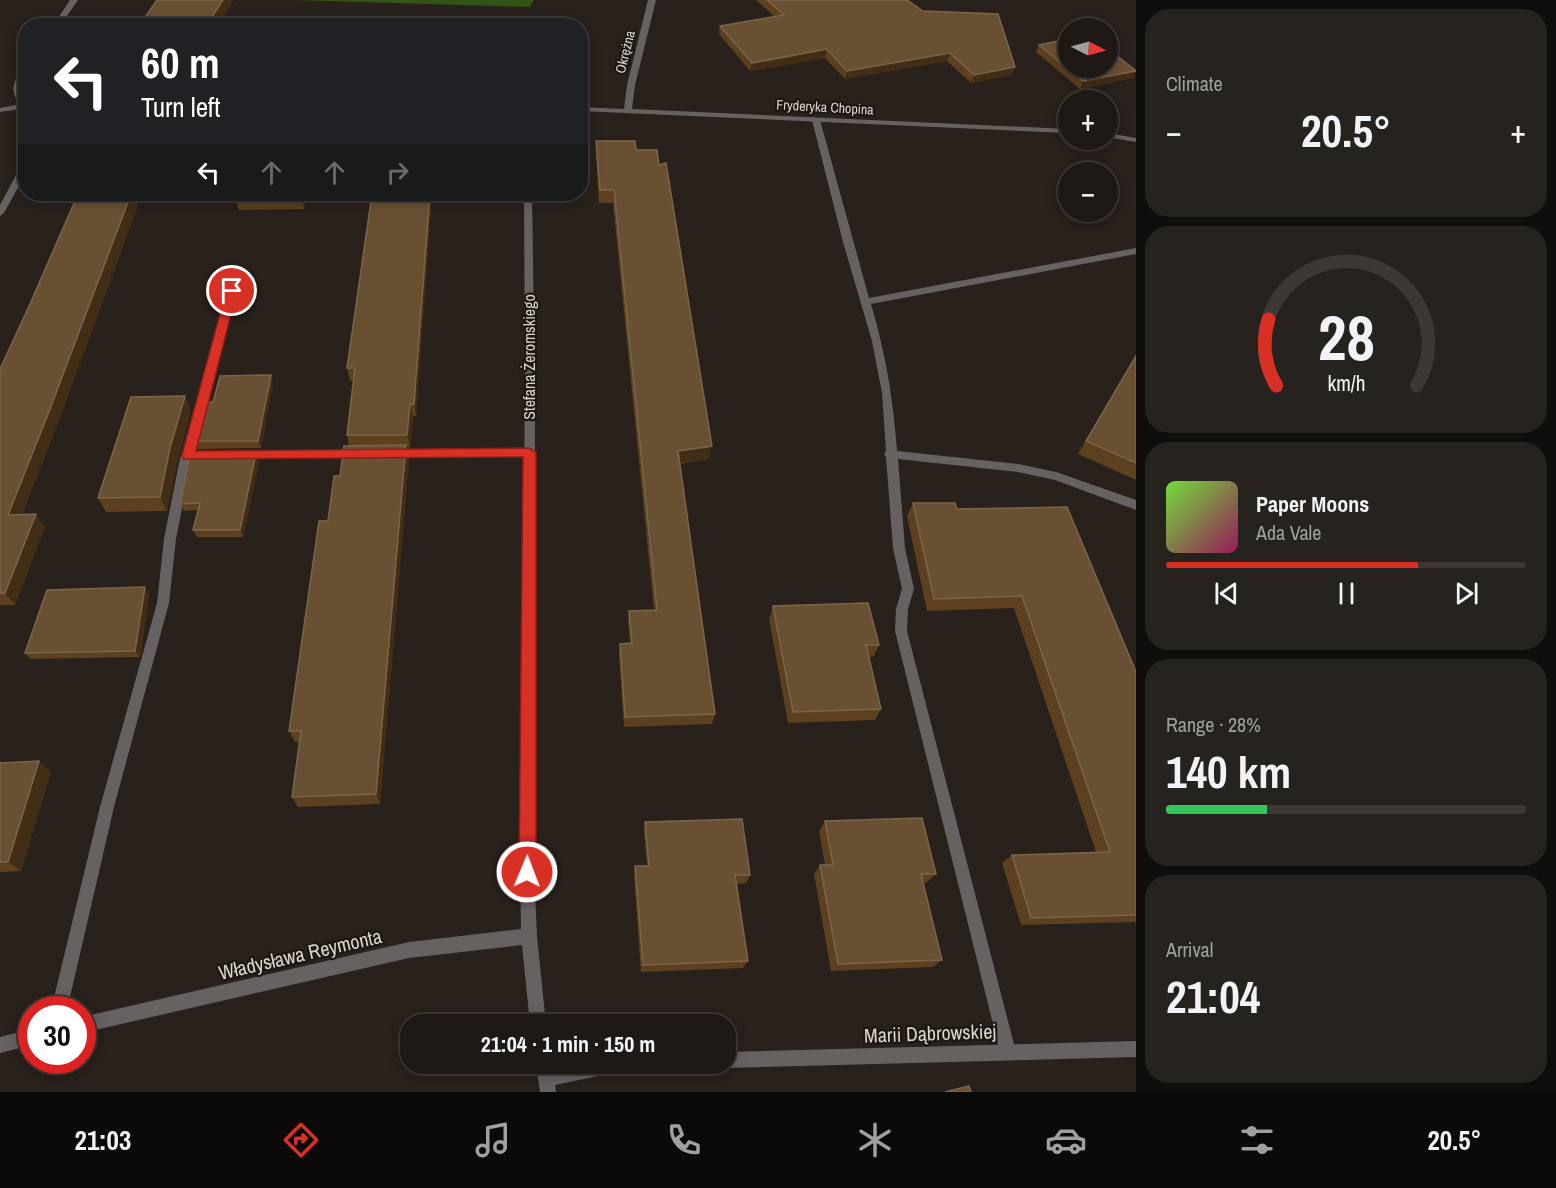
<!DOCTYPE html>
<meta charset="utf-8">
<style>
body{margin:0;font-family:"Archivo Narrow",sans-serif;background:#26221e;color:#f1f3f6;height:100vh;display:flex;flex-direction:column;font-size:22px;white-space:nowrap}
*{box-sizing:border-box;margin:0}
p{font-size:20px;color:#a1a0a0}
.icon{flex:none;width:33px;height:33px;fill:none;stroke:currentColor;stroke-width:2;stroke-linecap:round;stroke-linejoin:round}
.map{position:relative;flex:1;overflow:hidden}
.sheet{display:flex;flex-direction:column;gap:9px;padding:9px;background:#100e0c;width:420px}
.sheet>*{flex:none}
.guide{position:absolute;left:18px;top:18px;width:570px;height:183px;border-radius:24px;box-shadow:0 3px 15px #0003,0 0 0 2px #3c3834;background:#202124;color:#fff;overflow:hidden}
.needle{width:39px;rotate:96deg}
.tools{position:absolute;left:1058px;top:18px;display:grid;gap:12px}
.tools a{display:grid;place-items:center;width:60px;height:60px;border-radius:50%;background:#1e1915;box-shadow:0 3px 15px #0003,0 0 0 2px #3c3834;font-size:30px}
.speed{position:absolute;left:18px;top:996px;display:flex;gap:12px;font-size:30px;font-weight:700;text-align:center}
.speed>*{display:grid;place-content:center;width:78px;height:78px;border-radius:50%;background:#1e1915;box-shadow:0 3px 15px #0003,0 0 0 2px #3c3834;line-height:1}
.speed .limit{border:9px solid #d22;background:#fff;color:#111}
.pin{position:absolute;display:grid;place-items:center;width:51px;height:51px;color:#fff;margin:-26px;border:3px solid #fff;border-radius:50%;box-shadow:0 2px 6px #0007}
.me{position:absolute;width:66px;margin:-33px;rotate:1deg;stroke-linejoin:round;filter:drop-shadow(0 0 4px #0008)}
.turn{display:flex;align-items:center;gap:21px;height:126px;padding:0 24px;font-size:27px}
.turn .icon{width:78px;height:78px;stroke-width:2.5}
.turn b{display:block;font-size:42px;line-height:51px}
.lanes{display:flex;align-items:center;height:57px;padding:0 24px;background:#0003;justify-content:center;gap:30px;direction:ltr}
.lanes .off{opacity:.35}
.big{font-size:45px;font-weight:800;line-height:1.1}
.sheet .tile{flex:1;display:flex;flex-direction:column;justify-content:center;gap:9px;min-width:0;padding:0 21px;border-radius:24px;background:#26221e}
.sheet .dial{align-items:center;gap:0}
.dial svg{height:156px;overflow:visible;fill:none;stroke:#3c3834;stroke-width:7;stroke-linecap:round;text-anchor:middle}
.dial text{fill:#f1f3f6;stroke:none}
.song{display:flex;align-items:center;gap:18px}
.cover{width:72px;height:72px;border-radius:9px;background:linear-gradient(135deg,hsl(100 70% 55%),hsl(330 70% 35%))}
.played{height:6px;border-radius:3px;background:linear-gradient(90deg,#d93025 70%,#3c3834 70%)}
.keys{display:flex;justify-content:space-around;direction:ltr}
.heat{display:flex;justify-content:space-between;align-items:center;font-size:33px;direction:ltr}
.charge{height:9px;border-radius:4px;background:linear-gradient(90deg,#34c759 28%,#3c3834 0)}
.trip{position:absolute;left:400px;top:1014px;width:336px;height:60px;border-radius:24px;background:#1e1915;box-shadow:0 3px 15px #0003,0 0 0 2px #3c3834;font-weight:800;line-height:60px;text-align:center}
.dock{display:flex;height:96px;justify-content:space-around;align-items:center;background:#0c0a08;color:#a1a0a0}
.dock .icon{width:42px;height:42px}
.dock .selected{color:#d93025}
.dock b{font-size:27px;color:#f1f3f6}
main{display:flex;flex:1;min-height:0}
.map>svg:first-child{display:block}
.green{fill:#315417}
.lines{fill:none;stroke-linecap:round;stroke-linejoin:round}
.service{fill:#676262;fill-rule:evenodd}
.minor{fill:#676262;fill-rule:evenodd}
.wall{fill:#5c401f}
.shaded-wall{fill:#422d16}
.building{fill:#6a5032;stroke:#7b654b;stroke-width:1.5}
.route{fill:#d93025;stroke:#8d1f18;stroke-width:1.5}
.labels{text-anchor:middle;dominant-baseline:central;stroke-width:4.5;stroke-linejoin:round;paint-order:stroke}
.far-street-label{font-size:14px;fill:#d9d5d1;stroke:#1e1813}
.street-label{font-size:16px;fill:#d9d5d1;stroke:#1e1813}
.near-street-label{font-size:20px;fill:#d9d5d1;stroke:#1e1813}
</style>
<main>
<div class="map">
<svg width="1136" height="1092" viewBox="0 0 1136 1092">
<rect width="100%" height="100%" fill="#28211c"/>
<!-- green -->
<path class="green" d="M295,0H534L530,7Z"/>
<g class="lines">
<!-- service -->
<path class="service" d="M813,118L820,120L869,298L1136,248V254L871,304C886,355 893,398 897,451L1018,464L1056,472L1136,500V510L1055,480L1018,472L898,459L905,548L914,589L908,609L907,631L1016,1052L1014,1058L1008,1060L1002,1058L1000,1052L895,631L896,609L902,589L893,548L886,457L884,454L886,451L882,393L872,341L843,242L812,120Z
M232,288L237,291L191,463L176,539L169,603L114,807L67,1010H51L100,807L157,603L164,539L179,463L227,291Z
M529,448L535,452L529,456L392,457L386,453L392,449Z
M360,450L366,454L360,458L242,459L236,455L242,451Z"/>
<!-- minor -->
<path class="minor" d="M70,0H78L60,26H53Z
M648,0H656L635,85L632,109L1068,129V133L580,111V107L624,109L627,85Z
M23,67H26C26,75 21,80 21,88C20,96 26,100 26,108L0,112V108L21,104C8,92 14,81 23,67Z
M1107,133L1136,138V142L1107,137Z
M23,162H26V173L4,213L0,216V205Z
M524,194H532L535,388L534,872L537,936L546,1024H530L522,945L409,958L82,1033V1017L409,942L521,929L520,872L525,388Z
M32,1029V1045L0,1053V1037Z
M1136,1041V1057L726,1068L719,1064H726V1052Z
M536,1064H552L553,1069L580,1064H652L650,1070L644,1072L603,1075L555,1085L556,1092H540Z"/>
</g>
<!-- wall -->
<path class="wall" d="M756,0H907L923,11L1015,67L1012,75L971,83L947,61L845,79L825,58L750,71L719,34L720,26L775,17Z
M1039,45L1133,78L1080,89L1036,52Z
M596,141L636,150L659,165L709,459L680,464L715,714L712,724L624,727L619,655L620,644L630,643L628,622L629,611L654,610L613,203H599L596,155Z
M78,194H142L58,423L22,514L45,527L15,605H0V369L30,304Z
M235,194H307L304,209L239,210L234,196Z
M432,194L416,416H413L410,447H406L409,459L380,804L298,807L292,797L299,742H295L289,731L328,521L349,446L347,435L354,381H350L347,368Z
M1136,355V480L1078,454Z
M273,382L261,448L197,449L194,441L213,402Z
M191,410L177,463L167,511L106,512L98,498Z
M256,453L259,461L243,537H197L193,530L198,510L184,511L180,504Z
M913,503L957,509L1136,672V925L1135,922L1021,925L1002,863L1012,855L1096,852L1014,608L927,611L907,516Z
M145,587L149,594L140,657L31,659L25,653Z
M773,606L879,645L873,657H869L881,709L875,720L788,723L769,619Z
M0,763L51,772L21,871L0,872Z
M825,821L936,874L927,882L923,883L942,960L933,967L831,971L814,874L820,865H825L819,831Z
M645,822L750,875L746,883L737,884L748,961L743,968L641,972L634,875L635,866H647L644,832Z"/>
<!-- shaded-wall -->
<path class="shaded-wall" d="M223,0H234L218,26H206Z
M827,49L825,58L750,71L752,63Z
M950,53L947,61L845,79L847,71Z
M1015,67L1012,75L971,83L974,75Z
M1136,71L1133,78L1080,89L1083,81Z
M131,194H142L58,423L17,527L8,515Z
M301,194H307L304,209L300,195Z
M430,194H432L416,416L414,404Z
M271,375L273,382L261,448L258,441Z
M185,396L191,410L177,463L167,511L160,497L170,448Z
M410,404L413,416L410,447L407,435Z
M406,445L409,459L380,804L376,794Z
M712,446L709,459L676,464L678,451Z
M256,453L259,461L243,537L240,530Z
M36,514L45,527L15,605L5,593Z
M145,587L149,594L140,657L135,651Z
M39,761L51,772L21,871L8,862Z"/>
<!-- building -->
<path class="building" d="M157,0H223L206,26H139Z
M767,0H907L923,11L998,14L1015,67L974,75L950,53L847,71L827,49L752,63L720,26L784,15Z
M1068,39V68H1107V48L1136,71L1083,81L1039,45Z
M596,141H635L636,150H657L659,165L666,163L712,446L678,451L715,714L625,717L620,644L632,643L629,611L657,610L614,190H600Z
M78,194H131L50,409L8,515L36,514L5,593H0V369L30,304Z
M235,194H301L300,195L234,196Z
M372,194H430L414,404H410L407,435H347L355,368H347Z
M1136,356V463L1086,441Z
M271,375L258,441H194L204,402H213L220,376Z
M185,396L170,448L160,497L98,498L131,397Z
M406,445L376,794L292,797L301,731H289L319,521H328L334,476H340L344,446Z
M256,453L240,530H193L200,503L180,504L190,454Z
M913,503H955L957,509L1067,507L1136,672V915L1031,918L1012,855L1110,852L1022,596L934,599Z
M145,587L135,651L25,653L47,590Z
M868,603L879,645H866L881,709L793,712L773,606Z
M39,761L8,862H0V763Z
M922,818L936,874H921L942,960L838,964L820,865H833L825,821Z
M742,819L750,875H735L748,961L643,965L635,866H649L645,822Z
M969,1086L971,1092H945Z"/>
<!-- route -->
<path class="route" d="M232,288L237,291L196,451L529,448L536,452V872L533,878L527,880L521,878L519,872L523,457L183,459L182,455L226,291Z"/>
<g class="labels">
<!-- far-street labels -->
<g class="far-street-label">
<text transform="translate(625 52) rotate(-76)">Okrężna</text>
<text transform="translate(825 107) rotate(3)">Fryderyka Chopina</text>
</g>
<!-- street labels -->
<g class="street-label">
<text transform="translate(529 357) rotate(-90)">Stefana Żeromskiego</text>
</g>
<!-- near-street labels -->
<g class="near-street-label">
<text transform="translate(300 954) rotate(-13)">Władysława Reymonta</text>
<text transform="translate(930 1033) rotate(-2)">Marii Dąbrowskiej</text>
</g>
</g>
</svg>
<div class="tools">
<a><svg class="needle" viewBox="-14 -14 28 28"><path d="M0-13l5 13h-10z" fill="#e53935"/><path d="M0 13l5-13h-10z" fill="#a1a0a0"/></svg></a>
<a>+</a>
<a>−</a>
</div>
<div class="speed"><div class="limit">30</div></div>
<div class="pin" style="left:232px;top:291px;background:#d93025"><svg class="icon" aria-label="arrive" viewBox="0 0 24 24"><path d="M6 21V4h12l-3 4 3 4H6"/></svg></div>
<svg class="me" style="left:527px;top:872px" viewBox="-20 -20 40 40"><circle r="17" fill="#d93025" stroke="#fff" stroke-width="3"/><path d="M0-11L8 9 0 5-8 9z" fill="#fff"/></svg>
<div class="trip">21:04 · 1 min · 150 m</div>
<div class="guide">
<div class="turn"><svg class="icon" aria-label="left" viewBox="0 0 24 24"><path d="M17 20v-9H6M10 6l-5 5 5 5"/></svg><div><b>60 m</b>Turn left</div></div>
<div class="lanes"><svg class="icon" aria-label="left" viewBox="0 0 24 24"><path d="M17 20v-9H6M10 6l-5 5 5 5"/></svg><svg class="icon off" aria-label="ahead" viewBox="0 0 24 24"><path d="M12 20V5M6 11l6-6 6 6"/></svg><svg class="icon off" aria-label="ahead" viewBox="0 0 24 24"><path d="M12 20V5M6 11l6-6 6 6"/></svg><svg class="icon off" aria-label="right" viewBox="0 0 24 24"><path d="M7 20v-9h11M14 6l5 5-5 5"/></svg></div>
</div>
</div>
<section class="sheet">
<div class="tile"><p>Climate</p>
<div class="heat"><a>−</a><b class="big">20.5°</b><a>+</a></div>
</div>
<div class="tile dial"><svg viewBox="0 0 100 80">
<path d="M14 69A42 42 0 1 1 86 69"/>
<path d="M14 69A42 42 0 0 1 10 35" stroke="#d93025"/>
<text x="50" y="56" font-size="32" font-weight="700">28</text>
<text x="50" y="72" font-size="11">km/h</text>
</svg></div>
<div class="tile">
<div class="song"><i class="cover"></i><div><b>Paper Moons</b><p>Ada Vale</p></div></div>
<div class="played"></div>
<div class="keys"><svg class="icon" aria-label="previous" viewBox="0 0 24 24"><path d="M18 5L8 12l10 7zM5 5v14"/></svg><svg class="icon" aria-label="pause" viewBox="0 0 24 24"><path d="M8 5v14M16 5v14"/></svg><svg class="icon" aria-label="next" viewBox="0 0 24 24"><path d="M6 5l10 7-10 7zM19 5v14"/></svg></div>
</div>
<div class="tile"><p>Range · 28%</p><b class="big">140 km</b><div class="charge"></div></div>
<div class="tile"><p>Arrival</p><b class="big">21:04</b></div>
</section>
</main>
<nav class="dock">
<b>21:03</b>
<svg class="icon selected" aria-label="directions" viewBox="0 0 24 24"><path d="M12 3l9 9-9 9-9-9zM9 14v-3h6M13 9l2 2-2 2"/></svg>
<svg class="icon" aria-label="music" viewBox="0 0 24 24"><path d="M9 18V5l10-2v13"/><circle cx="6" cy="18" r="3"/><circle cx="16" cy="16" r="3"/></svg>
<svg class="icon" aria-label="phone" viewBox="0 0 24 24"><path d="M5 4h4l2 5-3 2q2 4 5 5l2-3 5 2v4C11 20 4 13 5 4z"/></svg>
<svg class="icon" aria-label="climate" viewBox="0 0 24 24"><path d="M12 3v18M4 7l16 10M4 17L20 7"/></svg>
<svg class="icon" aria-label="car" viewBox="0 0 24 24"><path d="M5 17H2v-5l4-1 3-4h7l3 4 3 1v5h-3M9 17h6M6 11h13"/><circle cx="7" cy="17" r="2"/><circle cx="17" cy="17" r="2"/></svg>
<svg class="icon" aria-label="filters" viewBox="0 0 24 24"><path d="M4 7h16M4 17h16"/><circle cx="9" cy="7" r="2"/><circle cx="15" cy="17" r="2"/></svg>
<b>20.5°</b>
</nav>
